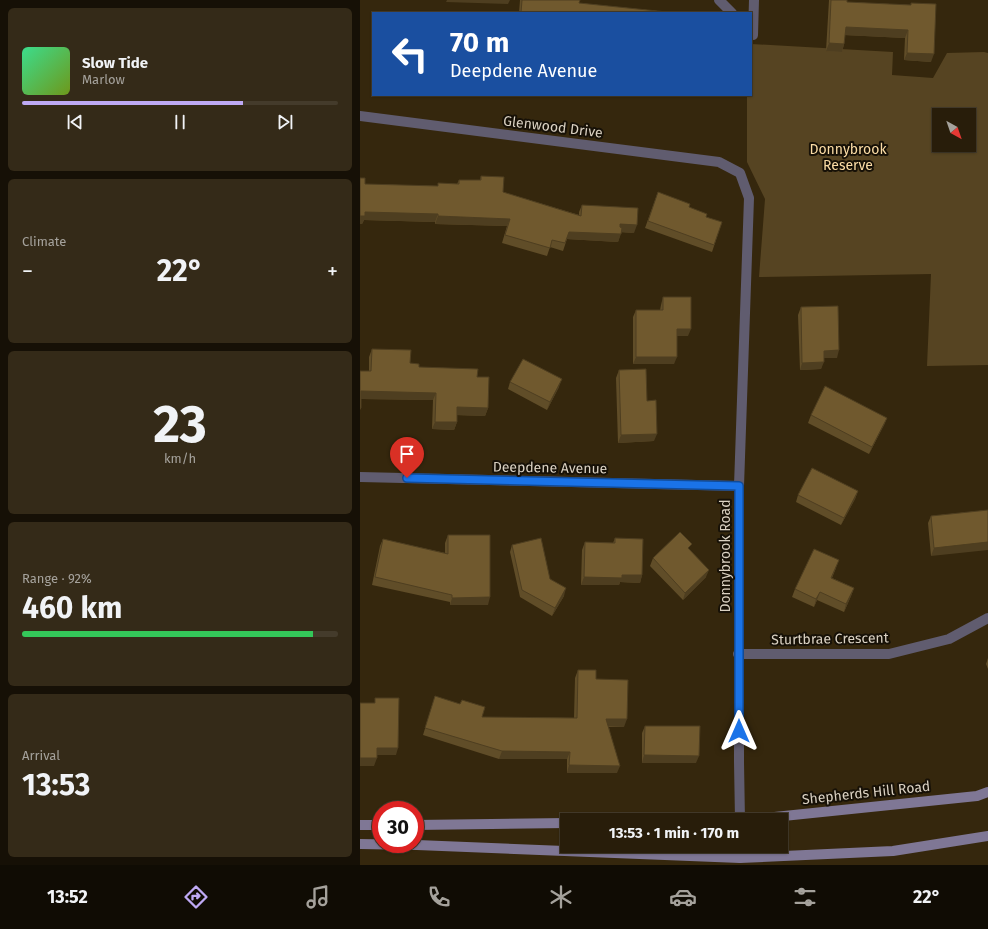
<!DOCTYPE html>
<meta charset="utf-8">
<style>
body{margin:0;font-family:"Fira Sans",sans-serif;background:#342a18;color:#f1f3f6;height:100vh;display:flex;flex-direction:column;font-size:15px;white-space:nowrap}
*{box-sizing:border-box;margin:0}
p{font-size:13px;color:#a5a29c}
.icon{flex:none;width:22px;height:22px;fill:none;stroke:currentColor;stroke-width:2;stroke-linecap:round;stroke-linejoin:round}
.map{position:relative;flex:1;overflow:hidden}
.details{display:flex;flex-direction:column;gap:8px;padding:8px;background:#161006;width:360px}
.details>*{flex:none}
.banner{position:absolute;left:12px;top:12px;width:380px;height:84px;border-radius:0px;box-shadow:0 1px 3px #0004,0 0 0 1px #443b2b;background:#1a4fa0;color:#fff;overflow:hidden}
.needle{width:26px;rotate:140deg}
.fabs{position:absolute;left:572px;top:108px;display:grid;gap:8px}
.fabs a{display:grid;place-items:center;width:44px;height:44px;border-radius:0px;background:#281d0a;box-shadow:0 1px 3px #0004,0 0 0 1px #443b2b;font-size:20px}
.speed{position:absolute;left:12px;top:801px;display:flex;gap:8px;font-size:20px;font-weight:700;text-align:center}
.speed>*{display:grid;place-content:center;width:52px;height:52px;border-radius:50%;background:#281d0a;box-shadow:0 1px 3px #0004,0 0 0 1px #443b2b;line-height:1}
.speed .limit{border:6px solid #d22;background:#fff;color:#111}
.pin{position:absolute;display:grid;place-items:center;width:34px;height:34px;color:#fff;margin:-41px -17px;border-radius:50% 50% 50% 0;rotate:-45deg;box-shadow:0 0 4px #0007}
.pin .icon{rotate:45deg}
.me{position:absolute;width:44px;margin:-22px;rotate:0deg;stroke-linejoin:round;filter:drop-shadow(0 0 3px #0008)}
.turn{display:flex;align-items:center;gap:14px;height:84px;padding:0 12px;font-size:18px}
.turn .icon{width:52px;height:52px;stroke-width:2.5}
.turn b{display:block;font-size:28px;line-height:34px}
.big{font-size:30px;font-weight:700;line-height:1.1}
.details .widget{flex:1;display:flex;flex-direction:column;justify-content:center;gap:6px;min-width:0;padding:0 14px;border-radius:6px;background:#342a18}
.details .dial{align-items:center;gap:0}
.dial b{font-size:52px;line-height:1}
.song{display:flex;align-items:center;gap:12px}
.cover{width:48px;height:48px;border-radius:6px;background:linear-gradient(135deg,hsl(150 70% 55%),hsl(80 70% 35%))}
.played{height:4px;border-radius:2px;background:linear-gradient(90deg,#bea9f4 70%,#443b2b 70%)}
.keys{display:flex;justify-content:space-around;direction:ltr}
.heat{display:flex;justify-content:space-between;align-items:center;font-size:22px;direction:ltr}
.charge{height:6px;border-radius:3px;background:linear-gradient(90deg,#34c759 92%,#443b2b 0)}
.trip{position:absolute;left:200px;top:813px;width:228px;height:40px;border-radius:0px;background:#281d0a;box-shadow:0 1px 3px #0004,0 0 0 1px #443b2b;font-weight:700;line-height:40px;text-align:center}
.dock{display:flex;height:64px;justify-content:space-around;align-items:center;background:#100c04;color:#a5a29c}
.dock .icon{width:28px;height:28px}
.dock .selected{color:#bea9f4}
.dock b{font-size:18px;color:#f1f3f6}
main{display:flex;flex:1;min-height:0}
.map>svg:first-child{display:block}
.green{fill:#564422;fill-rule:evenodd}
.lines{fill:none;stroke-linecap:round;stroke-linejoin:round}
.street{stroke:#605c6f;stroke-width:10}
.secondary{stroke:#7f7795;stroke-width:10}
.wall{fill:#604d28}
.shaded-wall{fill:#4e3e20}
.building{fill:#70592e;stroke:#4e3e20}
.route-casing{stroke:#114b97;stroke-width:10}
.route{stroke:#1a73e8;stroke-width:7}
.labels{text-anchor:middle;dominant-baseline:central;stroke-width:4;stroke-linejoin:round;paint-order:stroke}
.street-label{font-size:14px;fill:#dad1c2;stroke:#171107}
.park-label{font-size:14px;fill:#fbdca5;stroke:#171107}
</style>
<main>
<section class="details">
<div class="widget">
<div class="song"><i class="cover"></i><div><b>Slow Tide</b><p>Marlow</p></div></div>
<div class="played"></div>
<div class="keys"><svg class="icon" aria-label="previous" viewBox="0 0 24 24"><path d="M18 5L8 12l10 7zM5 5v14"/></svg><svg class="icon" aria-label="pause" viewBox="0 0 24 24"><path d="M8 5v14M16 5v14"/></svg><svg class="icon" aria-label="next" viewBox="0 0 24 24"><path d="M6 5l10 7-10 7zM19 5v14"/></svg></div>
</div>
<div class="widget"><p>Climate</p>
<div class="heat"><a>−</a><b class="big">22°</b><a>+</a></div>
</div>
<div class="widget dial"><b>23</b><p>km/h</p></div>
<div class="widget"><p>Range · 92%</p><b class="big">460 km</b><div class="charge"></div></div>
<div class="widget"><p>Arrival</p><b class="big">13:53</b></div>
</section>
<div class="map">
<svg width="628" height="865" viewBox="0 0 628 865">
<rect width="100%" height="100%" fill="#35270d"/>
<!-- green -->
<path class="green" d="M391,44L533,52L532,75L573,78L587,53L624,52L628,53V365L567,366L571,274L399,277L405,199L387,162V95H391ZM579,115H609V145H579Z"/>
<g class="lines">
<!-- street -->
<path class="street" d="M359,0L372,13
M393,35L394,0
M0,116L359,162L380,173L389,198L379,486V762L380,820
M0,477L379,486
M378,654H529L589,639L628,618
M380,846V858"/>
<!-- secondary -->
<path class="secondary" d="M385,820L617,796L628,792
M0,825H21
M55,825L207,823
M0,844L57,845L380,858L533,851L628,836"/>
</g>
<!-- wall -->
<path class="wall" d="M160,0H220L219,3L317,13H159Z
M469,0H487V2L551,5L571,62L544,60L545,38L485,35L484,44L482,52L466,51Z
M121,176L143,192L219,215V212L222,205L274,233L261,232L258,242L207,239L203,251L190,247L187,256L142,243L147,226L75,224V222L4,220L2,224H0V178L5,184L78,186V183L97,184L99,180H120Z
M298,192L329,207L346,217L362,222L352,252L285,228Z
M303,297L328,336H317L314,364H273V317L276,310H300L301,305Z
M441,307L477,358H464L461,369L440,370L438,315Z
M12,349L59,367L117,377L128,408L125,416L97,415V422L94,430L72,429L73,400L1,399V408L0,410V371H9V357Z
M259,370L287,401L294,441L258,443L256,378Z
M150,382L199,387L187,410L148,389Z
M451,415L527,418L524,425L509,454L448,423Z
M498,491L495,499L481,525L436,502L438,495Z
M628,510L571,556L568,523L571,516Z
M88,535L128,605H90V602L12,585L20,546L23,539L85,553V543Z
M255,538L282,575L280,583L260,582L259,585H221L222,550L225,542L253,543Z
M152,545L190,579L204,596L192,616L160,597L150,552Z
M330,550L346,577L323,600L290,566L293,558Z
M476,568L472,578L494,588L491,596L484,612L457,600L454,607L432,597L435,589Z
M628,658V669L626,664Z
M218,670L236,679L264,727H249L257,773H207V759H139L63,735L75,696L122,717L214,718L215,678Z
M285,726L336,763H282V733Z"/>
<!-- shaded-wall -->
<path class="shaded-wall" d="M87,0H150L148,4L86,2Z
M486,27L548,30L545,38L483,35Z
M469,43L484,44L482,52L466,51Z
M547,53L574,54L571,62L544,60Z
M5,212L78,214L75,222L4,220L2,224H0V216Z
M78,216L150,219L147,226L75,224Z
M260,224L277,225L274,233L257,232Z
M209,232L261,234L258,242L206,239Z
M317,329H331L328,336H314Z
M479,350L477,358H461L464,351Z
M276,357H317L314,364H273Z
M464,362L461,369L440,370L442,363Z
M202,379L199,387L187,410L190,402Z
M1,391L76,393L73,400L0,399Z
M97,407L128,408L125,416L94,415Z
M527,418L524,425L509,454L512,447Z
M75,422H97L94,430L72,429Z
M297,434L294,441L258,443L261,435Z
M498,491L495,499L481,525L484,518Z
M628,542V550L571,556L574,548Z
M479,560L476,568L468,585L471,578Z
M349,570L346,577L323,600L325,593Z
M262,575H282L280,583L260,582L259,585H221L224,577Z
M206,588L204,596L192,616L195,608Z
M494,588L491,596L484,612L486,604Z
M460,592L457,600L454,607L456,599Z
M130,597L128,605H90L92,598Z
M246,719H267L264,727L244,726Z
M17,748H38L36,755H14Z
M142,751L210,752L207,759H139Z
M284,755L339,756L336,763H282Z
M0,758H17L14,766H0Z
M209,765L260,766L257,773H207Z"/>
<!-- building -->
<path class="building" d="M162,0H220L219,3L317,13H161Z
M471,0H487V2L551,5V3L576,4L574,54L547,53L548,30L486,27L484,44L469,43Z
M121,176L144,177L143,192L221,216L222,205L278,208L277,225L260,224V227L262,228L261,234L209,232L205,243L192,240L190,248L145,235L150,219L78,216V214L5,212V216H0V178H5V184L78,186V183L99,184V180H121Z
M298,192L330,204L329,207L347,214L346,217L362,222L354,245L288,221Z
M303,297H331V329H317V357H276V310H303Z
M478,306L479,350L464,351V362L442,363L441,307Z
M12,349L51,350L50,363L59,364V367L118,369L117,377H129L128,408L97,407V422H75L76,393L1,391V408H0V371H11Z
M163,359L202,379L190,402L150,382Z
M286,369L287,401L296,400L297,434L261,435L259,370Z
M465,386L527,418L512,447L451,415Z
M452,468L498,491L484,518L438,495Z
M628,510V542L574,548L571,516Z
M320,532L332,544L328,548L349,570L325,593L293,558Z
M88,535H130V597L92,598V595L15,577L23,539L88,554Z
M181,538L190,579L206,588L195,608L162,590L152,545Z
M255,538L283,539L282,575H262V578L224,577L225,542L255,543Z
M454,549L479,560L471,578L494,588L486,604L460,592L456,599L435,589Z
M218,670H236V679L268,680L267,719H246L260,766L209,765L210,752L142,751L65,728L75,696L100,704L102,700L125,707L122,717L217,718Z
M15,698H39L38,748H17V758H0V703H15Z
M285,726H340L339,756L284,755Z"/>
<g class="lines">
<!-- route casing -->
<g class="route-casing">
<path id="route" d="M47,478L379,486V731"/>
</g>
<!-- route -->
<use href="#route" class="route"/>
</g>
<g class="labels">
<!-- street labels -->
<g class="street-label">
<text transform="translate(193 127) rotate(7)">Glenwood Drive</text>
<text transform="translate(190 468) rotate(1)">Deepdene Avenue</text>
<text transform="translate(365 556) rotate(-90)">Donnybrook Road</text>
<text transform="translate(470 639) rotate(-1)">Sturtbrae Crescent</text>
<text transform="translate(506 793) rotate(-6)">Shepherds Hill Road</text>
</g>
<!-- park labels -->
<g class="park-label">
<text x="488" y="149">Donnybrook<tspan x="488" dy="16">Reserve</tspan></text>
</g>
</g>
</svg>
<div class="fabs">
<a><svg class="needle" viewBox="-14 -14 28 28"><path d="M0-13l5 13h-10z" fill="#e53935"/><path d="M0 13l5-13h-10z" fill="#a5a29c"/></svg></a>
</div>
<div class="speed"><div class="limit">30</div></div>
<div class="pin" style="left:47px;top:478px;background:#d93025"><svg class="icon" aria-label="arrive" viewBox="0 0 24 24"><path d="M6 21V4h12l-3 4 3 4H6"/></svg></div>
<svg class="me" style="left:379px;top:731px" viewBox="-20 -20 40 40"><path d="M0-17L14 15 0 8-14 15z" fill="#1a73e8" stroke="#fff" stroke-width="4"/></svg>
<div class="trip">13:53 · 1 min · 170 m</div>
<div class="banner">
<div class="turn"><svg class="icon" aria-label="left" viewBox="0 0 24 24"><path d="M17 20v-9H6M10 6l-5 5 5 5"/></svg><div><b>70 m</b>Deepdene Avenue</div></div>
</div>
</div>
</main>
<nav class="dock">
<b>13:52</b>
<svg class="icon selected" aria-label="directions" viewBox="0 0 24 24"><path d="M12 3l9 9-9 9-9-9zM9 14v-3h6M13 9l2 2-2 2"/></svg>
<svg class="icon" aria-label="music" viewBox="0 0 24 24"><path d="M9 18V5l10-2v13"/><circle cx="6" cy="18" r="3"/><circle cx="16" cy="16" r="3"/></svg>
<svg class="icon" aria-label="phone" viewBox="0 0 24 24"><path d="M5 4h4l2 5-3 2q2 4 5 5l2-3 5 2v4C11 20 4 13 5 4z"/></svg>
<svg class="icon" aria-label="climate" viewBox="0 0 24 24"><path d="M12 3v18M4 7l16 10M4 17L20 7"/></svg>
<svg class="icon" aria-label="car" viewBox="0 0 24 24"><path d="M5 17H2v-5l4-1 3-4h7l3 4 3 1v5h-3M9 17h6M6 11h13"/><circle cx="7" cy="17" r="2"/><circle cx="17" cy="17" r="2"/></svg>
<svg class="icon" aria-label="filters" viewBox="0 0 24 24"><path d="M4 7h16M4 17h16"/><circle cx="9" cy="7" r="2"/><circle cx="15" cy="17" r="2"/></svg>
<b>22°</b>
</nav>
